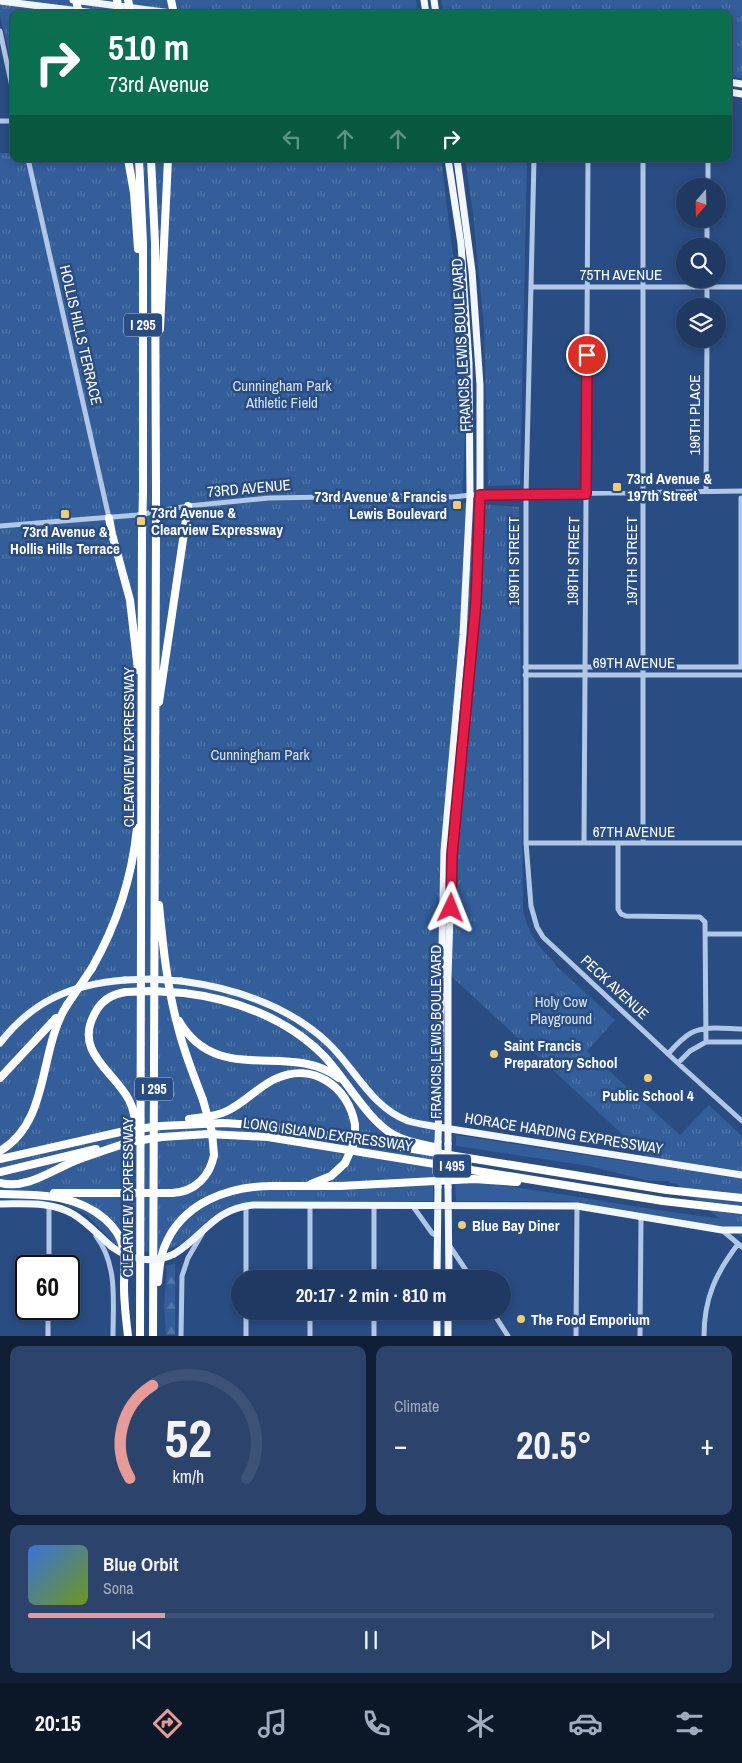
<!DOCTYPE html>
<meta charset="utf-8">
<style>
body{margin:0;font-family:"Archivo Narrow",sans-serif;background:#2c446b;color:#f1f3f6;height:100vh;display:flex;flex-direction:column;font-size:19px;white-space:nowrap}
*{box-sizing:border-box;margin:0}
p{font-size:16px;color:#a1acbe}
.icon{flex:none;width:28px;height:28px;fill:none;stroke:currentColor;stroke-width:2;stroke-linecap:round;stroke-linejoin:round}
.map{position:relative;height:1336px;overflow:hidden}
.details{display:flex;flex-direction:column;gap:10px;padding:10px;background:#111f36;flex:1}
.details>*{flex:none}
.banner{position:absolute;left:10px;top:10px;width:722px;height:152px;border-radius:10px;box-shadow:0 2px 8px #0003,0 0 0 1px #3c5377;background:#0b6e4f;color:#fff;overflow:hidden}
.needle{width:32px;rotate:200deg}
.fabs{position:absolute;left:676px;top:178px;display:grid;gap:10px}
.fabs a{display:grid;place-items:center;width:50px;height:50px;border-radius:50%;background:#1f3962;box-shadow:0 2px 8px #0003,0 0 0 1px #3c5377;font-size:25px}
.speed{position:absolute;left:15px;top:1255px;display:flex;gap:10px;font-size:25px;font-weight:700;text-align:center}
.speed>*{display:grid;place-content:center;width:65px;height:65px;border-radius:50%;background:#1f3962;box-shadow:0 2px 8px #0003,0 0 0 1px #3c5377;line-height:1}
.speed .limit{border:2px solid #111;border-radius:8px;background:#fff;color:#111}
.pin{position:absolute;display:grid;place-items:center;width:42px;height:42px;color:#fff;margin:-21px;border:2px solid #fff;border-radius:50%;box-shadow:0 1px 5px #0007}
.me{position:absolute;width:55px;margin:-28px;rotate:2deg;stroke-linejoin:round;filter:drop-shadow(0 0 4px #0008)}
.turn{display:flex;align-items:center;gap:18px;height:105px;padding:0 15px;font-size:22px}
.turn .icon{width:65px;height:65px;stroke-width:2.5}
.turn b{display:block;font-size:35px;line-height:42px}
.lanes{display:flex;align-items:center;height:48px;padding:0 15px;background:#0003;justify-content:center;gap:25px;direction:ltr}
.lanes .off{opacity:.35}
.big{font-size:38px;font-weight:700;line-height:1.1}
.details .card{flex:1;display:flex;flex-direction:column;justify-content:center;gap:8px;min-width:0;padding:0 18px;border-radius:10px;background:#2c446b}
.details .dial{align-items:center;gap:0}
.dial svg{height:130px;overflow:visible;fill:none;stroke:#3c5377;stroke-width:7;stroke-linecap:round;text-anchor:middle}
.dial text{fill:#f1f3f6;stroke:none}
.song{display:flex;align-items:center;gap:15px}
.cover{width:60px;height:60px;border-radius:8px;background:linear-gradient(135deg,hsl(220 70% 55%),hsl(80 70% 35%))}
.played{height:5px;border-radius:2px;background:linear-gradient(90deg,#e69b98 20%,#3c5377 20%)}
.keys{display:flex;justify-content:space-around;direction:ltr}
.heat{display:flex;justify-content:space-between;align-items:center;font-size:28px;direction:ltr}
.details .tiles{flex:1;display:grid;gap:10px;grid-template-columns:1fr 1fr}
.card:last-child{grid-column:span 2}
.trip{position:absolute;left:231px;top:1270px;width:280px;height:50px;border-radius:25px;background:#1f3962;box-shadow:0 2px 8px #0003,0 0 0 1px #3c5377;font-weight:700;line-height:50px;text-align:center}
.dock{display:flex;height:80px;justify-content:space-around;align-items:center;background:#0c1727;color:#a1acbe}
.dock .icon{width:35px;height:35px}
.dock .selected{color:#e69b98}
.dock b{font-size:22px;color:#f1f3f6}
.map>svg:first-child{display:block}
.grass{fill:#335e99}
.forest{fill:url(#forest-firs)}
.park{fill:url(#park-tufts)}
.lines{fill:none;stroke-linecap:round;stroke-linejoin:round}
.minor{stroke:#b1c7e6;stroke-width:5}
.major{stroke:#f2f6fd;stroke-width:7}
.highway{stroke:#fff;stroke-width:8}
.major-bridge{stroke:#f2f6fd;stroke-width:7}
.highway-bridge{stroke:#fff;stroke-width:8}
.route-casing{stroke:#92132f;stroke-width:12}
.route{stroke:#e11d48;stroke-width:9}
.poi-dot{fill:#edcf78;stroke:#294c82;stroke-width:2}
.labels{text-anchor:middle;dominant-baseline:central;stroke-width:5;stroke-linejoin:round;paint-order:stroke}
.shield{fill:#294c82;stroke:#bfc9da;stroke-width:1}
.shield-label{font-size:14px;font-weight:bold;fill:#fff}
.street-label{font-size:15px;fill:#fff;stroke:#294c82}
.park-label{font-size:15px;fill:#d4e2f5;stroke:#294c82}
.poi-label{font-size:15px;font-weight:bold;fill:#fff;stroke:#294c82;text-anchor:start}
</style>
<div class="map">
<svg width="742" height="1336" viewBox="0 0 742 1336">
<defs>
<pattern id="forest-firs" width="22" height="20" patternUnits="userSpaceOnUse" patternTransform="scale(1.25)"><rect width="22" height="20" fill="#335e99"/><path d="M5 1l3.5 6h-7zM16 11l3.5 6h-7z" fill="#5276a8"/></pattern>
<pattern id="park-tufts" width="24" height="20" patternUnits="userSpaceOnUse" patternTransform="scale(1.25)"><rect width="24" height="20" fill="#335e99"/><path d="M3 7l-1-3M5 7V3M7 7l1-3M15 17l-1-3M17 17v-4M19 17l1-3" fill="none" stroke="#5276a8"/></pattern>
</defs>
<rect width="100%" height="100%" fill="#294c82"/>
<!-- grass -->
<path class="grass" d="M456,1135L742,1179V1190L670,1183L669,1181H649L589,1166L456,1146Z
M472,1182C560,1191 646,1211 734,1220L742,1227H725L565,1201H456L455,1184Z"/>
<!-- forest -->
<path class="forest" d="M175,1264V1335H166L164,1305L167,1272L165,1266Z"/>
<!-- park -->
<path class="park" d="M0,0H416L418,14H14V75L0,15Z
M441,0H742V78L729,76V14H444Z
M0,153H14V159H441L458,294L463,356L465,435L462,503L519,507L523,911C529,935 538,946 555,963V965L615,1020L587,1051L680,1135L709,1105L742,1136V1237L673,1181L439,965L433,1201L247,1202L210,1219L186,1243L159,1252L133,1251L116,1245L86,1214L60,1202L0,1199Z
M465,159H527L520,485L488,486L484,327L473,213Z"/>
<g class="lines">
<!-- minor -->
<path class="minor" d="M0,31L14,96
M0,121H14
M28,159L109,518
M534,159L526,495V843L531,906L537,927L543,937L681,1066L742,1121
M643,159V843
M708,186V159
M707,246V219
M531,287H742
M707,306V279
M706,491L707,339
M741,498V667
M0,526L137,515L188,506L269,498L389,496L454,497L470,495L742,491
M525,667H742
M525,675H742
M526,843H742
M584,843L588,159
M618,843V909L621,914L626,916L700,917L705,922L706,1042
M706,934H742
M668,1054C675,1046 682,1038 691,1033C705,1025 727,1029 742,1029
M678,1063L690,1051L706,1042H742
M412,1205L432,1233L437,1236
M246,1206V1279
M722,1230L742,1247
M96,1236C118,1265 113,1301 113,1336
M449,1245L472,1279
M49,1266V1206
M449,1276H461L464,1279
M310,1279V1205
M374,1279V1205
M492,1311L508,1336
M48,1336V1309
M181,1336L182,1276L188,1258L202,1234
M246,1336V1311
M310,1336V1311
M374,1336V1311
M576,1336L577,1206
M640,1336L641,1218
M704,1336C704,1298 716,1273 738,1244"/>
<!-- major -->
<path class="major" d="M73,0L179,14
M424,0L426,14
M434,0L436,14
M0,1L103,14
M729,82L742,84
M729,92L742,94
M181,981C234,988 287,1005 327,1042C355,1068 370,1106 408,1121C418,1124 428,1125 438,1127L742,1175
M0,1043C33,1000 73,984 125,980
M438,1142L444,851L463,635L470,495L469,363L461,244L448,159
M448,1144V977L452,855L476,602L480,495V385L472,271L457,159
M448,1187L449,1279
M0,1204C24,1204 51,1201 73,1214C87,1222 99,1236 112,1247
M174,1254C204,1236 213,1209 253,1205L577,1206L722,1230H742
M437,1279L438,1187
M437,1336V1311
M448,1336V1311"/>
<!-- highway -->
<path class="highway" d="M76,0L79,14
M171,0L174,14
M128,159L134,193L138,249
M139,159L143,243V492
M151,159L155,243L156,490
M160,329L168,159
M109,518L112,534L130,600L138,670
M159,702L188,506
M159,905C163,946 167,987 178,1027C184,1052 194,1076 203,1100
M92,968C117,924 132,878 137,828
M126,992C112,994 101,1001 95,1013C73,1052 114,1071 129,1100C135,1111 135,1123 136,1135
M184,993C234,999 287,1018 324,1056C345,1078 368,1121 394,1135C406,1142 421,1144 434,1147
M179,1021C218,1088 290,1040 339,1078
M0,1078L56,1018
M189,1119C202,1117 215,1117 227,1111C244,1103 258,1087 275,1079C313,1061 349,1087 355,1125
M161,1126L223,1123L270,1126L667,1190L742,1198
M162,1137L208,1134L268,1137L663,1201L742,1210
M0,1151C51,1121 38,1050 67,1005
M0,1159L129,1130
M0,1172L96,1149
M0,1183C25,1189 48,1173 70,1163C89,1155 110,1149 129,1142
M311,1184L331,1176L345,1163
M269,1186H340L474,1179L517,1182
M54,1193H116
M172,1193C195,1192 210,1176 214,1155
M0,1194C37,1195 75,1193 105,1219C114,1227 121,1236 123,1248C126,1260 124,1273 124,1286C124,1303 126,1319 128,1336
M158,1282C159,1271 160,1258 164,1248C181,1203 228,1186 272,1186
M140,1336L142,534
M153,1336L156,533"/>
<!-- major-bridge -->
<path class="major-bridge" d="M125,980L151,979L181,981
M438,1187V1142
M448,1187V1144
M112,1247C130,1260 153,1264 174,1254"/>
<!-- highway-bridge -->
<path class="highway-bridge" d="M117,0L120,14
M128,0L131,14
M156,533V490
M142,534L143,492
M126,992L152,991L184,993
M67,1005L92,968
M203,1100L212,1132L214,1155
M129,1130L161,1126
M129,1142L162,1137
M345,1163L355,1141V1125
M116,1193H172"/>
</g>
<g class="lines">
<!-- route casing -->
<g class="route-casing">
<path id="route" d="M451,908L452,855L476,602L480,495L586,494L587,355"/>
</g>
<!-- route -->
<use href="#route" class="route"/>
</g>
<!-- markers -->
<g class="poi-dot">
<rect x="612" y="482" width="10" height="10" rx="2.5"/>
<rect x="452" y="500" width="10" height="10" rx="2.5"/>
<rect x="60" y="509" width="10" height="10" rx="2.5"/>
<rect x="136" y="516" width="10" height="10" rx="2.5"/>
<circle cx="494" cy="1054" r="5"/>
<circle cx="648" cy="1078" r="5"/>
<circle cx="462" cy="1225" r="5"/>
<circle cx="521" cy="1319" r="5"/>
</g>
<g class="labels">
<!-- shield labels -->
<g class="shield">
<rect x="124" y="313.5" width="38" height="23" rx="4"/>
<rect x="135" y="1077.5" width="38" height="23" rx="4"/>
<rect x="433" y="1154.5" width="38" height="23" rx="4"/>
</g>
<g class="shield-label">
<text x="143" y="325">I 295</text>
<text x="154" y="1089">I 295</text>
<text x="452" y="1166">I 495</text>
</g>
<!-- street labels -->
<g class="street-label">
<text x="621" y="274">75TH AVENUE</text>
<text transform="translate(81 335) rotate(77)">HOLLIS HILLS TERRACE</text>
<text transform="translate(461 345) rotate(-93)">FRANCIS LEWIS BOULEVARD</text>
<text transform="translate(694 415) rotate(-90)">196TH PLACE</text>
<text transform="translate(249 488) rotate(-5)">73RD AVENUE</text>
<text transform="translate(513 561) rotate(-90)">199TH STREET</text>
<text transform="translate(573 561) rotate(-89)">198TH STREET</text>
<text transform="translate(631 561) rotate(-90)">197TH STREET</text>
<text x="634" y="662">69TH AVENUE</text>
<text transform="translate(128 747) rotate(-90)">CLEARVIEW EXPRESSWAY</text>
<text x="634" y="831">67TH AVENUE</text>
<text transform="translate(615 987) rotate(43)">PECK AVENUE</text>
<text transform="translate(435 1032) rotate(-90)">FRANCIS LEWIS BOULEVARD</text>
<text transform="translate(564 1133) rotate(9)">HORACE HARDING EXPRESSWAY</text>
<text transform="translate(328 1134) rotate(8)">LONG ISLAND EXPRESSWAY</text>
<text transform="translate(127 1197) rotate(-90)">CLEARVIEW EXPRESSWAY</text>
</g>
<!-- park labels -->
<g class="park-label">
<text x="282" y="385">Cunningham Park<tspan x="282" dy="17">Athletic Field</tspan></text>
<text x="260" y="754">Cunningham Park</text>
<text x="561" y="1001">Holy Cow<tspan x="561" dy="17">Playground</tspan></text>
</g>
<!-- poi labels -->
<g class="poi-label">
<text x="627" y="478">73rd Avenue &amp;<tspan x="627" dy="17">197th Street</tspan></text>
<text x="447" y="496" text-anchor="end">73rd Avenue &amp; Francis<tspan x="447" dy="17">Lewis Boulevard</tspan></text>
<text x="151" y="512">73rd Avenue &amp;<tspan x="151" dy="17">Clearview Expressway</tspan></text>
<text x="65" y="531" text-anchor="middle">73rd Avenue &amp;<tspan x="65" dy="17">Hollis Hills Terrace</tspan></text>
<text x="504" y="1045">Saint Francis<tspan x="504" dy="17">Preparatory School</tspan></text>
<text x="648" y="1095" text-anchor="middle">Public School 4</text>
<text x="472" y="1225">Blue Bay Diner</text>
<text x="531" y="1319">The Food Emporium</text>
</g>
</g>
</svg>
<div class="fabs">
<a><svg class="needle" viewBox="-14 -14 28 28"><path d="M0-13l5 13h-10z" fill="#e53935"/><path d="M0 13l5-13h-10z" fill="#a1acbe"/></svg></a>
<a><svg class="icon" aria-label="search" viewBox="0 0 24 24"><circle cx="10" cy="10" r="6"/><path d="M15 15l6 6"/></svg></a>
<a><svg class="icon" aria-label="layers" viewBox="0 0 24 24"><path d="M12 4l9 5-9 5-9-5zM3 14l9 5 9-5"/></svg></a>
</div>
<div class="speed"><div class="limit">60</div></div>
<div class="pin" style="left:587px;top:355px;background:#d93025"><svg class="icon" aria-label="arrive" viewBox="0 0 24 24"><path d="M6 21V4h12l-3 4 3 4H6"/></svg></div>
<svg class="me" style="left:451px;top:908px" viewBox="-20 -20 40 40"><path d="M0-17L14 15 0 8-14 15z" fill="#e11d48" stroke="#fff" stroke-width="4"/></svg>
<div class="trip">20:17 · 2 min · 810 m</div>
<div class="banner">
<div class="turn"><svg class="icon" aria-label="right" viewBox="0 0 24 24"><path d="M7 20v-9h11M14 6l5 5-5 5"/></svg><div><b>510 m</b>73rd Avenue</div></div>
<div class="lanes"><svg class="icon off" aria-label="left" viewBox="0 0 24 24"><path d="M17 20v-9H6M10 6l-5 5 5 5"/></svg><svg class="icon off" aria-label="ahead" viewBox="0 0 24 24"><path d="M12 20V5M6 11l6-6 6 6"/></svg><svg class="icon off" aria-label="ahead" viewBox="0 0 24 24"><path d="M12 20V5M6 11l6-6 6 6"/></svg><svg class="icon" aria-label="right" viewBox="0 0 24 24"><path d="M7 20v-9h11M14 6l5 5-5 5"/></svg></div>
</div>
</div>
<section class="details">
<div class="tiles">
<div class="card dial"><svg viewBox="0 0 100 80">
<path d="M14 69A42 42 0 1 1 86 69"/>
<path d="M14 69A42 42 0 0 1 28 12" stroke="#e69b98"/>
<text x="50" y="56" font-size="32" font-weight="700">52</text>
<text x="50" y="72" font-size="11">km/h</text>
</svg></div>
<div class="card"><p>Climate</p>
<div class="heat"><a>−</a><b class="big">20.5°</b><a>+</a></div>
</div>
<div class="card">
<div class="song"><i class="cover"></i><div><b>Blue Orbit</b><p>Sona</p></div></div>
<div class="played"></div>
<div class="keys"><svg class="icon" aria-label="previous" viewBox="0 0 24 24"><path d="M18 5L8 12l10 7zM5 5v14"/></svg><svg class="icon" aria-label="pause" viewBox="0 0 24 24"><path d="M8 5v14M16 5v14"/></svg><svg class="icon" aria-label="next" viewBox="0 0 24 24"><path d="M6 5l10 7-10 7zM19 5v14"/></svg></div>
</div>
</div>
</section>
<nav class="dock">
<b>20:15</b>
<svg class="icon selected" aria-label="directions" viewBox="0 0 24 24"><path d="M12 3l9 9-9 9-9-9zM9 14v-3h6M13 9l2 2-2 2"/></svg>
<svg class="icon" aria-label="music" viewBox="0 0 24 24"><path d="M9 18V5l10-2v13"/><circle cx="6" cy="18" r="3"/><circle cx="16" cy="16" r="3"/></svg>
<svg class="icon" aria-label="phone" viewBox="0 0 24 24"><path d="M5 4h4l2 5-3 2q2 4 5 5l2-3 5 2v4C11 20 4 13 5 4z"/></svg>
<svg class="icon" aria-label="climate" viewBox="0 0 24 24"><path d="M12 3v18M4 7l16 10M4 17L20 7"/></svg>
<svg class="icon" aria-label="car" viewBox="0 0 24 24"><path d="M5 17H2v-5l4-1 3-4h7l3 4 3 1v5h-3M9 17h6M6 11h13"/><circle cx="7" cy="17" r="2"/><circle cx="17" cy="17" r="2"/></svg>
<svg class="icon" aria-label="filters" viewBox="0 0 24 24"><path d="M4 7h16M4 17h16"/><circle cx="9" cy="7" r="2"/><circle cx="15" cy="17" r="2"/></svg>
</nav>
